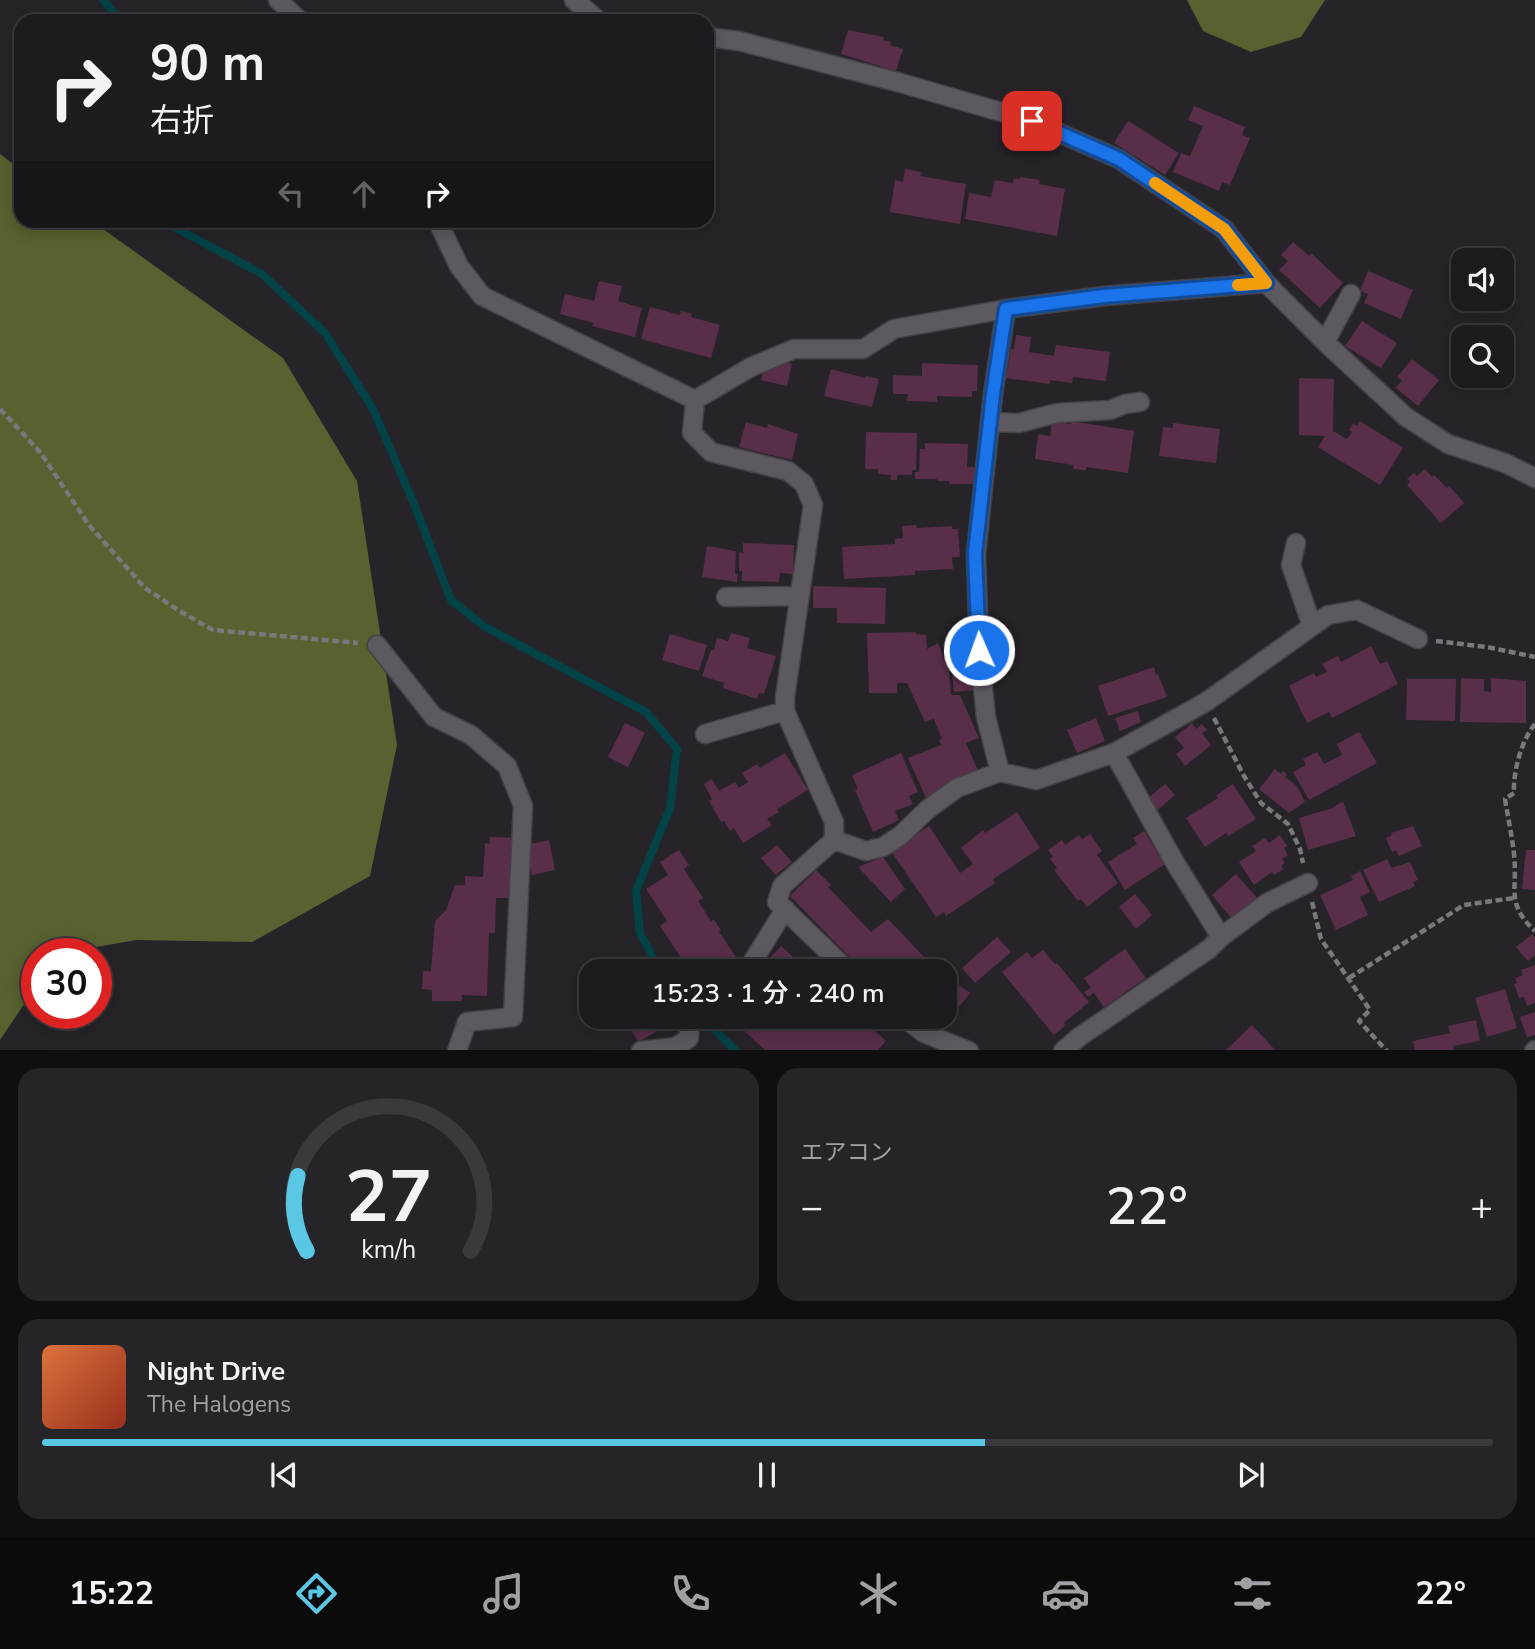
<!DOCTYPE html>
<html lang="ja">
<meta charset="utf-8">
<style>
body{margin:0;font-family:"Nunito Sans","Noto Sans JP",sans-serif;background:#252428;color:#f1f3f6;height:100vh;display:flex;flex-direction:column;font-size:26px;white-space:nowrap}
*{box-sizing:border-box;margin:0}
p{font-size:23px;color:#a0a1a4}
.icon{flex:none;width:38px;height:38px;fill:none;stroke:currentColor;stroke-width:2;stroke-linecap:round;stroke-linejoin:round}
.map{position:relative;height:1050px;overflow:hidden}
.panel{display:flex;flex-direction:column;gap:18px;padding:18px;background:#0f0f11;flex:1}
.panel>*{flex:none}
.banner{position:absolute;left:14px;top:14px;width:700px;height:214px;border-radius:21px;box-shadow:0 4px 18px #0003,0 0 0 2px #3a393d;background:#1c1b1f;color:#f1f3f6;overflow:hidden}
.controls{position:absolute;left:1451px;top:248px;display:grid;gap:14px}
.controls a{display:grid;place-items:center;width:63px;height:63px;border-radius:14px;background:#1c1b1f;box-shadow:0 4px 18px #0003,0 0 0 2px #3a393d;font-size:35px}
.speed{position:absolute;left:21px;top:938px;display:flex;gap:14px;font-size:35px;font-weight:700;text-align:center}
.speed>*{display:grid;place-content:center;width:91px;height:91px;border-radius:50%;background:#1c1b1f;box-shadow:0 4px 18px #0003,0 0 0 2px #3a393d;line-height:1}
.speed .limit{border:10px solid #d22;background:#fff;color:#111}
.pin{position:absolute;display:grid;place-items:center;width:60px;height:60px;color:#fff;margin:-30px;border-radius:14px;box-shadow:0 4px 10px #0006}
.me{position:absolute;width:77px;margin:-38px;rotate:358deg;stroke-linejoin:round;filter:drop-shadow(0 0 5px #0008)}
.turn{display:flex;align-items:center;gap:24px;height:147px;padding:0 21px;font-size:32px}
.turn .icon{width:91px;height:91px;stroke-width:2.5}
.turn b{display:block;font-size:49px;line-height:60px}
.lanes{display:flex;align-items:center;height:66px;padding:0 21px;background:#0003;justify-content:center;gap:35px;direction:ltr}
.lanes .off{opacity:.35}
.big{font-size:52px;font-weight:600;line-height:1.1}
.panel .widget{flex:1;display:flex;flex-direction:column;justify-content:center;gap:10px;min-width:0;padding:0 24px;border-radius:21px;background:#252428}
.panel .dial{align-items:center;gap:0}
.dial svg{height:182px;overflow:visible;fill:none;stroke:#3a393d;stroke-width:7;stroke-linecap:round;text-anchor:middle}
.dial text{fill:#f1f3f6;stroke:none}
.song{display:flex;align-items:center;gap:21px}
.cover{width:84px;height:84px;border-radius:10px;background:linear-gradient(135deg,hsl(20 70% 55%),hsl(10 70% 35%))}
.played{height:7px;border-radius:4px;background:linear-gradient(90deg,#5ac8e5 65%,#3a393d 65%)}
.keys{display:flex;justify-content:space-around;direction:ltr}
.heat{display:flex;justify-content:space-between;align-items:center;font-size:38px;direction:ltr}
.panel .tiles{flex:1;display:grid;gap:18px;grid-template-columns:1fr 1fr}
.widget:last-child{grid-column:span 2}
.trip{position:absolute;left:579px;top:959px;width:378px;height:70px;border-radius:21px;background:#1c1b1f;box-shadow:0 4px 18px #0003,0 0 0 2px #3a393d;font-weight:600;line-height:70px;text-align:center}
.tab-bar{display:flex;height:112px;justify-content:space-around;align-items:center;background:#0b0b0c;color:#a0a1a4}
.tab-bar .icon{width:49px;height:49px}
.tab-bar .active{color:#5ac8e5}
.tab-bar b{font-size:32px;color:#f1f3f6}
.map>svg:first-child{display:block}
.forest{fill:#58612f}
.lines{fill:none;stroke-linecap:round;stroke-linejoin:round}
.stream{stroke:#024347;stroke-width:8}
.building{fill:#592e49}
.minor-casing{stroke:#444247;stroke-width:21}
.path{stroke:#79787c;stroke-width:4.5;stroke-dasharray:7 3.5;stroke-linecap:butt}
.minor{stroke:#5c5960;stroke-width:18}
.route-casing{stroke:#114b97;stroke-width:18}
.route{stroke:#1a73e8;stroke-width:12}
.slow{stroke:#f59e0b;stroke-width:12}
</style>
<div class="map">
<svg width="1535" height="1051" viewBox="0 0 1535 1051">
<rect width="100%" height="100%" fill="#262429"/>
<!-- forest -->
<path class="forest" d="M1187,0H1325L1301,37L1251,52L1203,31Z
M0,154L21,170V220L92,221L283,358L357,481L397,745L370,876L252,942L136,940L57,954H37V985L0,1040Z"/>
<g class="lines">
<!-- stream -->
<path class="stream" d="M103,0L116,15L117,21
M161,220L262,274L325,333L373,409L414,504L451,600L485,627L646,712L677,749L670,808L636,891L640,933L660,971
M702,1017L736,1051"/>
</g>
<!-- building -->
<path class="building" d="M848,30L884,37L883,40L891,42L890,45L903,49L896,71L841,54Z
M1194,106L1245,127L1242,135L1250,138L1230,185L1222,182L1219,191L1173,172L1181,153L1190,156L1203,126L1188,120Z
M1128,121L1179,153L1165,175L1114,143Z
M905,169L921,172L920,176L966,184L960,224L890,212L895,180L903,182Z
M1020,177L1040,180L1039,184L1065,189L1057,236L965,219L969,193L991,197L995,180L1013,183L1014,178L1020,179Z
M1293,242L1309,256L1311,253L1343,283L1320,308L1279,270L1288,261L1281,255Z
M1368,271L1413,290L1401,319L1364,303L1368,294L1360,291Z
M599,281L622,286L618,301L642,308L635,337L592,326L594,323L560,314L565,294L594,301Z
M650,307L680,315L681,311L692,314L691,317L720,325L711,358L641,339Z
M1362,321L1397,343L1381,368L1345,346Z
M1016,335L1031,337L1029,352L1054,356L1056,345L1110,352L1106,381L1073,377L1072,383L1050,380V384L1006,378L1011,349H1014Z
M1412,359L1439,380L1418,406L1396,388L1402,380L1397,377Z
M783,362L792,364L787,386L761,380L763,372Z
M922,363L978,365L977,391H972V397L937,396V402L907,401L908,394H893V375L922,376Z
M831,369L865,378L866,376L879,379L872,407L824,396Z
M1299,378L1334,379L1333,431L1347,439L1352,432L1349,430L1353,423L1357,426L1360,421L1403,448L1380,485L1318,447L1325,436L1299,435Z
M1071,421L1134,431L1128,473L1086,467V470L1073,469L1074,465L1035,459L1038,434L1050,436L1052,422L1071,424Z
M746,422L767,428L768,424L798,434L792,460L739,447Z
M1173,423L1220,429L1216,463L1159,456L1163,427L1173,428Z
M866,432L917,433L916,470H912V475H897V480H890L891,475L878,474V469H865Z
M925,443L968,444L967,467H975L974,484H949V481H937V479H915V472H919L920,449H925Z
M1425,469L1432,477L1434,475L1447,488L1449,486L1464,503L1441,523L1407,485L1410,482L1407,479L1414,473L1417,476Z
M916,525L917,528L952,526V529H958L960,557H952L953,569L915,571V575L844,579L842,547L895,544V539L903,538L902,526Z
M743,543L794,545L793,574L780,573L779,582L742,581V571H739V552L743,553Z
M707,546L736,551L735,574H738L737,582L702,577Z
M813,586L886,588L885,624L837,623V608H813Z
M916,632V634L926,635L927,649L938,643L949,671L951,695H960L979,738L966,743L979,773L926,798L908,758L941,745L939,740L942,739L934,719L925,722L907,683H897V693H869L867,633Z
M731,633L750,638L747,648L776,656L764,694L759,693L757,699L723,688L724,683L702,676L711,650H714L717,638L728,641Z
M670,634L707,645L699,671L662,660Z
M1371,646L1380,664L1387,661L1398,684L1332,718L1329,712L1307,723L1289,686L1314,673L1316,677L1327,672L1322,664L1338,656L1341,662Z
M973,660L976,690L954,692L951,662Z
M1154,667L1156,675L1158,674L1167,697L1108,716L1098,686Z
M1461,678L1484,679V691L1491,692V678L1526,681V723L1460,722Z
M1407,679H1456L1455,721L1406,720Z
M1138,711L1141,722L1120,731L1115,718Z
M1096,718L1105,741L1077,753L1067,730Z
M625,723L645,733L628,767L608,757Z
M1192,723L1196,729L1202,724L1207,730L1202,733L1211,745L1185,766L1176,754L1184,748L1175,737Z
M1359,732L1377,763L1309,800L1293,772L1306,765L1303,759L1317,752L1324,764L1342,755L1337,744Z
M785,753L808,790L777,809L779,812L767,819L772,825L743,843L734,828L730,831L724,821L721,822L709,801L712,799L704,784L712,779L719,791L735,782L739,788L748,782L742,773L757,764L760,768Z
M901,753L918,792L909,796L913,804L895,811L899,820L873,832L855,790L858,789L852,775Z
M1275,769L1281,774L1283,771L1287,775L1285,777L1297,786L1305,802L1289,813L1259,789Z
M1165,784L1175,795L1155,812L1148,798Z
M1233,784L1256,819L1228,836L1226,833L1205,847L1186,818L1218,798L1216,795Z
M1343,802L1356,836L1308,850L1299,818L1336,807V805Z
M1017,812L1040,848L993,879L995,883L946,916L944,912L936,917L891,851L929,826L960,873L973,864L961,848L983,830L985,833Z
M1413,826L1422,846L1399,856L1396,850L1392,852L1386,838L1392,835L1391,833Z
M1144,831L1165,864L1125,890L1108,862L1137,844L1133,838Z
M1090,834L1102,851L1097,855L1118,883L1087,907L1081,899L1078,901L1054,870L1057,868L1050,859L1053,857L1048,850L1062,840L1065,845L1079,835L1082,839Z
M1280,835L1287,846L1284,848L1288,855L1282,859L1285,863L1281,866L1284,869L1274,875L1272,872L1254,885L1239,862L1256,851L1252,846L1265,838L1269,843Z
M490,837L515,838L513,898H496L495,933H489L487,996L462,995V1001H432V990L422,989L423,971H431L435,921L446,910L455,885H465V876L483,877L485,843L490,844Z
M549,840L555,870L532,875L529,858L530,844Z
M777,845L792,862L776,875L761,858Z
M679,850L689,865L684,869L703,898L698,901L711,921L714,920L721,930L719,932L740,963L726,971H690L660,926L667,921L646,889L668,875L660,862Z
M1526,850H1535V890L1522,889Z
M883,857L905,889L891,902L858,867Z
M1387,859L1391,868L1410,862L1418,880L1413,882L1415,886L1379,902L1363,870Z
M816,870L831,885L828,887L871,932L888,919L928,961L918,971H874L870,968L867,971H863L790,896Z
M1360,871L1370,892L1360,897L1368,915L1336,930L1320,895L1353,880L1351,876Z
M1236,874L1258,899L1233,920L1212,895Z
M1135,894L1152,915L1136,929L1119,907Z
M1532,934L1535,938V955L1528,961L1516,947Z
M997,937L1011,952L975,983L962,968Z
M781,946L809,971H758Z
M1125,949L1146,978L1104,1007L1094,993L1088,997L1084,992L1091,988L1084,978Z
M1043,950L1055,964L1057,963L1089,1002L1064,1023L1066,1025L1054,1035L1002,972L1027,952L1032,958Z
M1535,965V1003L1527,1006L1524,997L1519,998L1514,984L1517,983L1515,978L1523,975L1521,970Z
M957,983L970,993L946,1024L937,1017H945V998Z
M1505,989L1517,1028L1487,1037L1475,998Z
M1535,1012V1035L1527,1037L1520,1017Z
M628,1017H675L676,1019L639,1042L624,1020Z
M729,1017H859L886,1041L877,1051H766Z
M1476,1020L1480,1041L1453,1046L1454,1051H1415L1413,1041L1450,1033L1448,1026Z
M1252,1025L1276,1051H1225Z"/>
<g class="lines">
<!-- minor casing -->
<g class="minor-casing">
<path id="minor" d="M278,0L300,21
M574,0L599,21
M707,37L739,41L901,83L1032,121L1119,159L1224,229L1266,283L1328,345L1406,417L1448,444L1505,463L1535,478
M437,220L459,266L482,296L695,400
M1325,342L1351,294
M695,400L751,367L794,349H863L894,329L1006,309L1104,296L1266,283
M695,400L692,433L711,452L788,471L804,484L813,505L785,697V711L834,822V840
M990,422L1019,423L1057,413L1110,410L1125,404L1140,402
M1296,543L1291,565L1312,626
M726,597L800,596
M377,645L434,717L471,735L507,766L523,806L513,1017L467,1022L457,1051
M705,734L785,711
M1000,772L986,717L979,650L976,554L993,394L1006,309
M834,840L866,851L883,847L901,835L928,809L957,788L1000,772L1036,780L1114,753L1206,702L1328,615L1357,610L1418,639
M834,840L782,886L777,902L848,971
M1221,937L1267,903L1308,883
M747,971L785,909
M945,985L948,981
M903,1017L924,1033L969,1051
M641,1051L676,1047L689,1038L690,1021L695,1017
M1063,1051L1079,1037L1209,949L1221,937L1174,861L1114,753
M1534,1051L1535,1050"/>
</g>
<!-- path -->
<path class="path" d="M0,409L40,452L89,525L145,588L178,610L213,630L358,643
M1436,641L1487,647L1535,657
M1214,718L1244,776L1261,803L1288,824L1300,849L1303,863
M1535,724C1521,741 1513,772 1514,793L1505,799C1508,818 1512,836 1514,854C1518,890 1505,903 1535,931
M1312,902L1321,939L1370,1010L1359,1021L1387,1051
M1349,978L1464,905L1514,898"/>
<!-- minor -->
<use href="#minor" class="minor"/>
</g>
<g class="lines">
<!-- route casing -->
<g class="route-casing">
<path id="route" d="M979,650L975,554L993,394L1006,309L1104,296L1266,283L1224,229L1119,159L1032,121"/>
</g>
<!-- route -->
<use href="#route" class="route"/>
<!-- slow -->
<path class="slow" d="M1155,183L1224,229L1266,283L1238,285"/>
</g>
</svg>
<div class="controls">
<a><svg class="icon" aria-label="sound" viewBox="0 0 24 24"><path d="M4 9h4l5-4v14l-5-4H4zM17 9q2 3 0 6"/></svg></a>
<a><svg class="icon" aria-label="search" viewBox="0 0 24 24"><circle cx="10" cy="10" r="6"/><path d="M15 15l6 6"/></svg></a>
</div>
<div class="speed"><div class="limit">30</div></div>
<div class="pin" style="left:1032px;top:121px;background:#d93025"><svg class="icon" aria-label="arrive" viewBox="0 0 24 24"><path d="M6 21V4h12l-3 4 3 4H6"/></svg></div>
<svg class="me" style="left:979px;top:650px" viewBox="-20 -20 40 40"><circle r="17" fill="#1a73e8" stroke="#fff" stroke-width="3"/><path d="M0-11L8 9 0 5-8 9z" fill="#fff"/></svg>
<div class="trip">15:23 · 1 分 · 240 m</div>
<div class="banner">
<div class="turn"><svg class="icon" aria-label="right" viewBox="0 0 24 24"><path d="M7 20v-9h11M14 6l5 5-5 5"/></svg><div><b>90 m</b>右折</div></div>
<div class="lanes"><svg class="icon off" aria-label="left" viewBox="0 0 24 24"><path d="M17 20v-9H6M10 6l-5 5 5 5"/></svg><svg class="icon off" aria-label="ahead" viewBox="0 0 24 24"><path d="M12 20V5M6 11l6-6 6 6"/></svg><svg class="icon" aria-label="right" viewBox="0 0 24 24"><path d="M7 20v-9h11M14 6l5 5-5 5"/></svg></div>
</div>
</div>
<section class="panel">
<div class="tiles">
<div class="widget dial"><svg viewBox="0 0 100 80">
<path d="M14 69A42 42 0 1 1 86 69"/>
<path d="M14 69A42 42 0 0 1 10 36" stroke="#5ac8e5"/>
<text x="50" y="56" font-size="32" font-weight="700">27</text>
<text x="50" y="72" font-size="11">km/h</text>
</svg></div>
<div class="widget"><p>エアコン</p>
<div class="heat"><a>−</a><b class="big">22°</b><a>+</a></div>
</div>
<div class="widget">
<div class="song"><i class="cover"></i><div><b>Night Drive</b><p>The Halogens</p></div></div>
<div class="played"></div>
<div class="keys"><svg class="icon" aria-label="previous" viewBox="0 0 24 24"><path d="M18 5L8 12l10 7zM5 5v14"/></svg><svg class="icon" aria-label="pause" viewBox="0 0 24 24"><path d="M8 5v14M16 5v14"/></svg><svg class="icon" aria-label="next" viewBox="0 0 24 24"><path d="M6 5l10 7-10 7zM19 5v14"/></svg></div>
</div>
</div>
</section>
<nav class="tab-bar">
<b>15:22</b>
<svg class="icon active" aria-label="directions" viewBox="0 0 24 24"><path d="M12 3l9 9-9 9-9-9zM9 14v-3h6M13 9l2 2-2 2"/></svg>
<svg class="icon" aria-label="music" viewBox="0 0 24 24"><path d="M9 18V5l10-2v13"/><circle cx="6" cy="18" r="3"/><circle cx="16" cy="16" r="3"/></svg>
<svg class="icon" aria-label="phone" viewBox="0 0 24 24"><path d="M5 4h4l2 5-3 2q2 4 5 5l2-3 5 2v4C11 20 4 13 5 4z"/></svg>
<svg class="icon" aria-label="climate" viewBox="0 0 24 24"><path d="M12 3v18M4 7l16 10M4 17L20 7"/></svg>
<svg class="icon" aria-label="car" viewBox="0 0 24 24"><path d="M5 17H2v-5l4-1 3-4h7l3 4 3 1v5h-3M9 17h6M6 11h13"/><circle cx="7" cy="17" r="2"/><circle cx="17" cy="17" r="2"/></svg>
<svg class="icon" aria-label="filters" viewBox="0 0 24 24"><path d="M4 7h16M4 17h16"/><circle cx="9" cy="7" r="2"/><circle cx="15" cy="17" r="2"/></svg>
<b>22°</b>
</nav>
